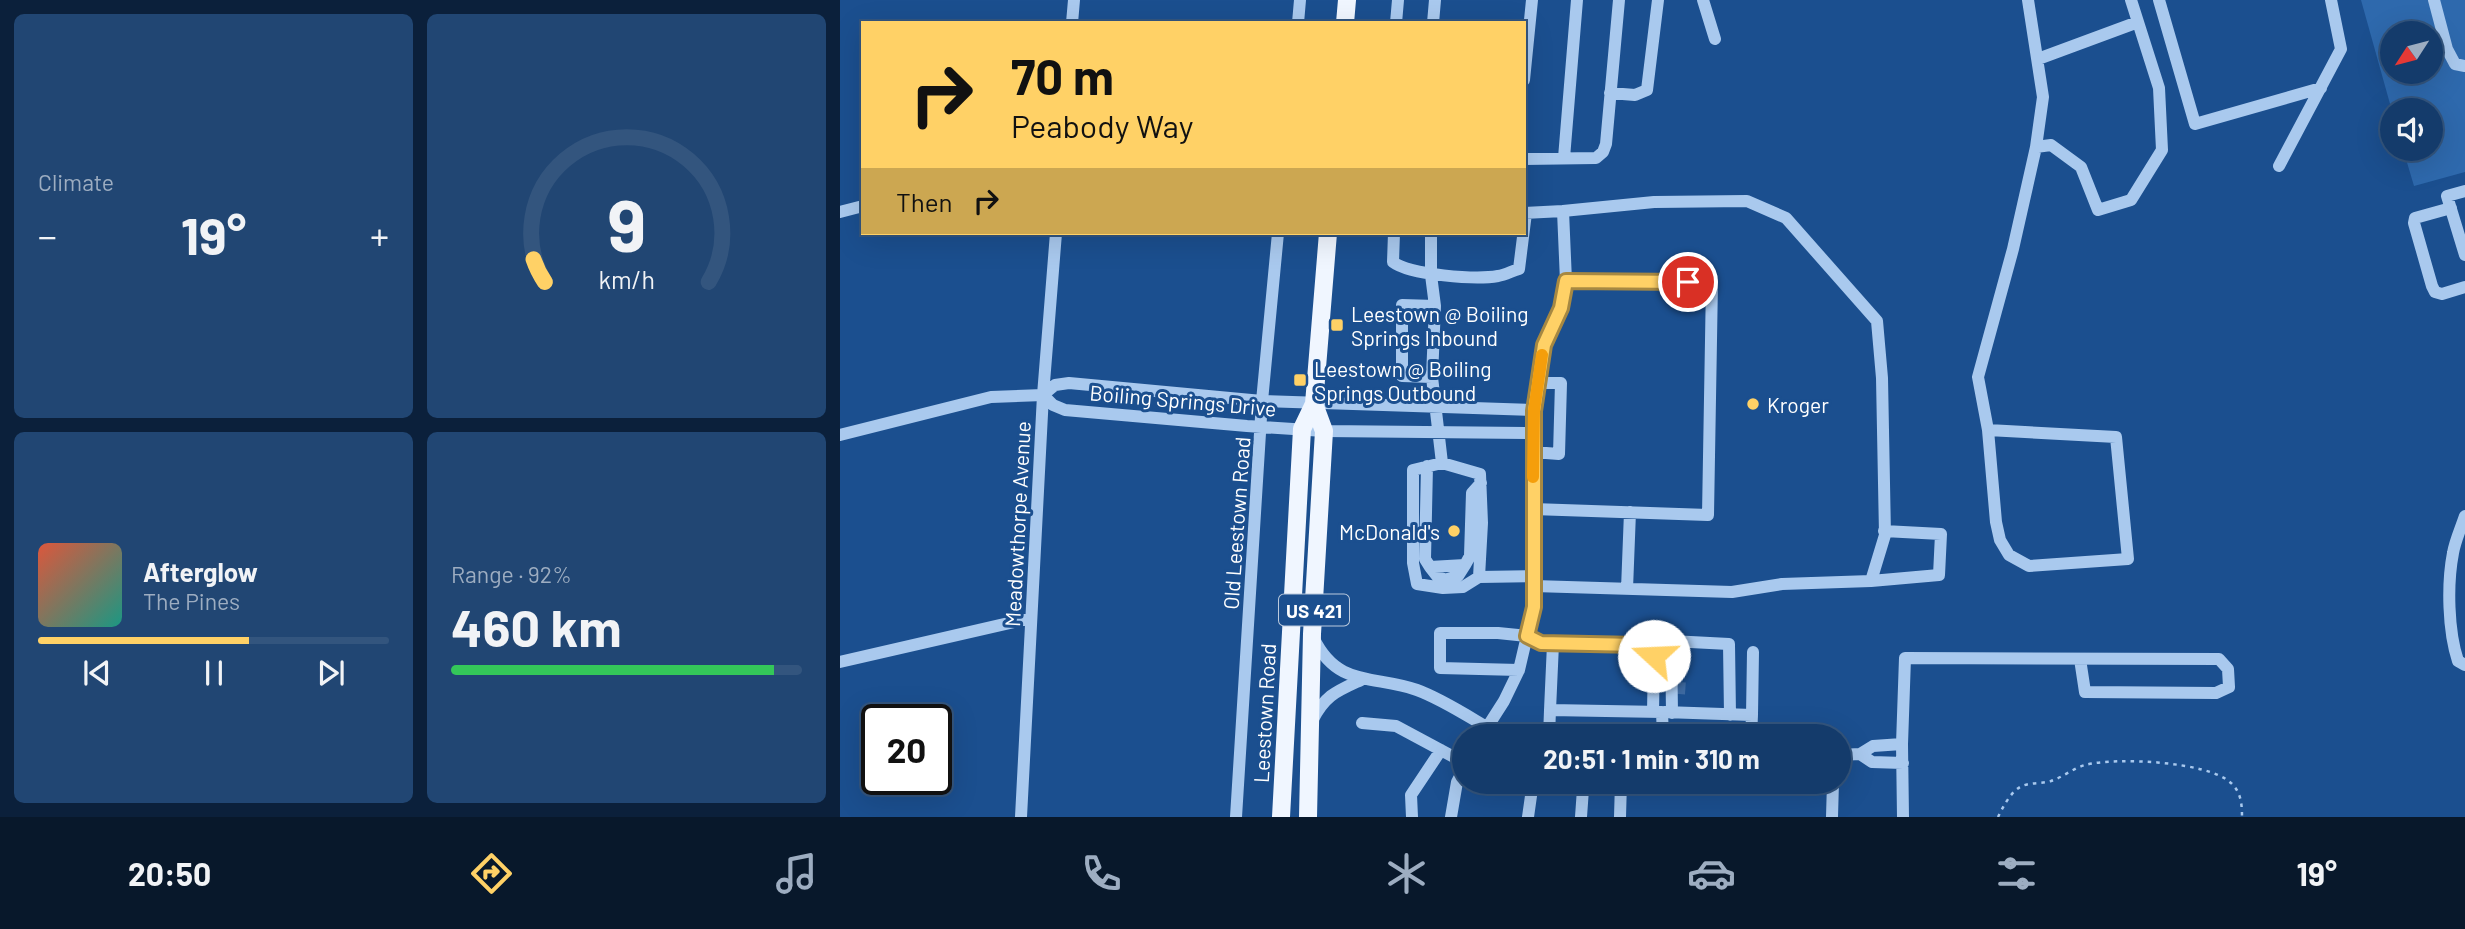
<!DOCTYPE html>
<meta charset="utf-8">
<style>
body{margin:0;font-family:Barlow,sans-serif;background:#214673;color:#f1f3f6;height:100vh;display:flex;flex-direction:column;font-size:26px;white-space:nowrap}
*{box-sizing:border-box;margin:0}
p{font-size:23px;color:#9dadc1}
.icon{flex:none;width:38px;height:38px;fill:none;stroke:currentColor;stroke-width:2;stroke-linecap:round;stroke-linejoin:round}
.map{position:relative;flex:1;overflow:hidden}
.drawer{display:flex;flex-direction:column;gap:14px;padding:14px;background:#0b203b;width:840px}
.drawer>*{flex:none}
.guide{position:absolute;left:21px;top:21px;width:665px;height:214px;border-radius:0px;box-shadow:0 7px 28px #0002,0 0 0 2px #33557e;background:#ffd166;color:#111;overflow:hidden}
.needle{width:46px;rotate:234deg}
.tools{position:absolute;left:1540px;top:21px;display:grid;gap:14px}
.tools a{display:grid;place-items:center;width:63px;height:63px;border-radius:50%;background:#143b6b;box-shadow:0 7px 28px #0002,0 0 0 2px #33557e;font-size:35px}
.speed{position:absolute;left:21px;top:704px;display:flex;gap:14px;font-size:35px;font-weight:700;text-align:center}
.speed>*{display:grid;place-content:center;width:91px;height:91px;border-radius:50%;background:#143b6b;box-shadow:0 7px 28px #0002,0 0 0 2px #33557e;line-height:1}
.speed .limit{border:4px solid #111;border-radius:10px;background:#fff;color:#111}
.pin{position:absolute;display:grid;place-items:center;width:60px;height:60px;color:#fff;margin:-30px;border:4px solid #fff;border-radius:50%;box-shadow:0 2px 7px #0007}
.me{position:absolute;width:77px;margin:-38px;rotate:290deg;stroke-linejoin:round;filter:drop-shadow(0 0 5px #0008)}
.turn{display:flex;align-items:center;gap:24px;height:147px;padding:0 35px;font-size:32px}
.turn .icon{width:91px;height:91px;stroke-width:2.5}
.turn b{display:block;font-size:49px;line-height:60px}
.then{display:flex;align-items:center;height:66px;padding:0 35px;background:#0003;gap:14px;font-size:26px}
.big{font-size:52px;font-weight:700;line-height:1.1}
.drawer .widget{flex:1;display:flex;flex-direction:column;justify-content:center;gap:10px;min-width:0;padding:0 24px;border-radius:10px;background:#214673}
.drawer .dial{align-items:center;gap:0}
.dial svg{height:182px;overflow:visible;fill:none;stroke:#33557e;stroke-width:7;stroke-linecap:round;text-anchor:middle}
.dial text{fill:#f1f3f6;stroke:none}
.song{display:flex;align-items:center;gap:21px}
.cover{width:84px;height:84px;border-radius:10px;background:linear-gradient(135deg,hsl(10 70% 55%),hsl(170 70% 35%))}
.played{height:7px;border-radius:4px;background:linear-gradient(90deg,#ffd166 60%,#33557e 60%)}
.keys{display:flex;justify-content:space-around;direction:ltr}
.heat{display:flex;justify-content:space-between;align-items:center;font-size:38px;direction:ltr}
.charge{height:10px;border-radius:5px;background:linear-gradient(90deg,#34c759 92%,#33557e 0)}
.drawer .tiles{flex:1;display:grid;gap:14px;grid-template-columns:repeat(2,1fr)}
.trip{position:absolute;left:612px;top:724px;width:399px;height:70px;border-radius:35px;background:#143b6b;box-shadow:0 7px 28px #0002,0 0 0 2px #33557e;font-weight:700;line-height:70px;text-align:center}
.tabs{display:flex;height:112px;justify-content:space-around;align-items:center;background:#08182b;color:#9dadc1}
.tabs .icon{width:49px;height:49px}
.tabs .current{color:#ffd166}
.tabs b{font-size:32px;color:#f1f3f6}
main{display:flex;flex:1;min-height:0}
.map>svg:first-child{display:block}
.green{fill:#2e69ad;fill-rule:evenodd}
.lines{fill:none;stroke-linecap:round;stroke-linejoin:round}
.minor-tunnel{stroke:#3d69a0;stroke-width:12;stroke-dasharray:12 6;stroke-linecap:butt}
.path{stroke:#a9c9ee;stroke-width:2.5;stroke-dasharray:3.5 5;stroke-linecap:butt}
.minor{stroke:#a9c9ee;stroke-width:12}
.major{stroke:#f0f6ff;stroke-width:18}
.route-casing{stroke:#a68842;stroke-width:18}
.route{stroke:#ffd166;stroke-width:12}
.slow{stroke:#f59e0b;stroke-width:12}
.poi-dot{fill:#ffd166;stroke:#1b4f8f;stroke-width:2.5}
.labels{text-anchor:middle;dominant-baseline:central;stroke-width:6;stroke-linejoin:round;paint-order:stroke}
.shield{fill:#1b4f8f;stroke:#bbcadd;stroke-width:2}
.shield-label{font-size:19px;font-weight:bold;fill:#fff}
.poi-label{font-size:21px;fill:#fff;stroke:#1b4f8f;text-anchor:start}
.street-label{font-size:21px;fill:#fff;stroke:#1b4f8f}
</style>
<main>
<section class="drawer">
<div class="tiles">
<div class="widget"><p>Climate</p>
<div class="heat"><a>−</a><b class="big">19°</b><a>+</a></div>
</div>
<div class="widget dial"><svg viewBox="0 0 100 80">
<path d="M14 69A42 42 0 1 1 86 69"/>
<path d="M14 69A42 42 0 0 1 9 59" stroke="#ffd166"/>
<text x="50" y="56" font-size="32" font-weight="700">9</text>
<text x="50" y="72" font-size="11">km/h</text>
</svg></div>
<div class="widget">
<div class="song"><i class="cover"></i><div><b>Afterglow</b><p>The Pines</p></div></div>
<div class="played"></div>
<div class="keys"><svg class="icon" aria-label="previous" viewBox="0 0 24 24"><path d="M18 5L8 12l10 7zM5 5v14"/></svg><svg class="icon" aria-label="pause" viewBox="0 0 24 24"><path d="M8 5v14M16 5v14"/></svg><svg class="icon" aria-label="next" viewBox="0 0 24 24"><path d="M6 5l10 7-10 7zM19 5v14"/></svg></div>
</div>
<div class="widget"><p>Range · 92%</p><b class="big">460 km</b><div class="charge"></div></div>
</div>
</section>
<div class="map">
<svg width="1625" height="817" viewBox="0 0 1625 817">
<rect width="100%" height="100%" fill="#1b4f8f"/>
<!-- green -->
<path class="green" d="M1521,0H1625V172L1574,186L1563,149H1591V110L1552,111ZM1552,33H1591V72H1552Z"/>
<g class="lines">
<!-- minor-tunnel -->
<path class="minor-tunnel" d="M839,694L840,679"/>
<!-- path -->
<path class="path" d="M1158,817C1163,807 1170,793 1180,787C1189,782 1202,784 1211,781C1223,777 1234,768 1245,765C1275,757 1368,761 1391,783C1401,792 1402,804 1402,817"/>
<!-- minor -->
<path class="minor" d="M863,0L875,39
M1319,0L1355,124L1481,88
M1594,0L1607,49L1615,64L1625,66
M232,23L234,0
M458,23L460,0
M556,23L558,0
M593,23L595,0
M1198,59L1298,22
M684,80L692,0
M770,93L795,95L807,90L818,0
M1196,147L1211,145L1241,167L1258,210L1291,200L1322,150L1319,88L1291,0
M724,158L737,0
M684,159L756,158L763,152L766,144L779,0
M1439,166L1501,49L1491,0
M1625,191L1607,196L1625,255
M1611,208L1575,218L1574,223L1592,286L1595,292L1602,294L1625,287
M0,212L23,206
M684,213L723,211
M554,233L553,262C570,275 636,280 658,276C665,275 672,271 679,269L686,213
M591,233V275L595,306L592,377L602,463
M592,377L562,376V305L595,306
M203,395L213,405L225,410L407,426L484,431L693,433
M1148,430L1276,437L1288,559L1189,566L1169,555L1160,540L1156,522L1148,430L1138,377L1173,249L1196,147L1203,97L1188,0
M0,435L151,397L203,395L215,385L229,383L422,401L694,410
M693,452L719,454L721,383H696
M587,466L585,559L590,567L625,565L630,556L632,493L641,483
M693,509L868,515L872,282L726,281
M1625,516C1621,528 1615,541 1613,553C1607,584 1608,631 1618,661L1625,665
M590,567L597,576L604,580L618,576L625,565
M639,577L642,523L640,474L602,463L573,470V563L577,584L603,588L623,587L639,577L694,576
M1031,581L1099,575L1101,534L1044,531
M787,589L790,512
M474,639C498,688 535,675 577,690C607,701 636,722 664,737
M0,662L191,618
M679,670L600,668V633H658L687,636L701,643L798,645L808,647L814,656L813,712
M710,710L713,644
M824,712L912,715L913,652
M832,713L831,641L889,644L890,715
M472,721C485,695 497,691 521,680
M522,723L556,726L625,763
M641,737L664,701L679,670L694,606V410L704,345L721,308L726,281L723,211L814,202L907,201L946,218L1037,321L1042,378L1045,535L1031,581L942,584L892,592L694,586
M709,737L710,710L822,712L823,737
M911,737L912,715
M1020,754L1032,762L1063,763
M1020,754L1033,746L1062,744
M999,755L1020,754
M181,817L203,395L216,233
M396,817L422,401L438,233
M572,817L571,795L601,750
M611,817L617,782L625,767
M688,817L693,782
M741,817L743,789L779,782
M780,817L781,782
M992,817L993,782
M1063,817L1062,744L1065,658L1379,659L1388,669L1389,687L1376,693L1245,692L1240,659"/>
<!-- major -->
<path class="major" d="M505,23L507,0
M441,817L462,429L474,404L488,233
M468,817L472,634L484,431L474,404"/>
</g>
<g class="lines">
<!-- route casing -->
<g class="route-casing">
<path id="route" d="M814,656L808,647L798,645L701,643L687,636L694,607V411L704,345L721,308L726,281L848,282"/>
</g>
<!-- route -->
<use href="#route" class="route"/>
<!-- slow -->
<path class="slow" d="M693,477L694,411L702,355"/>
</g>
<!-- markers -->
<g class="poi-dot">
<rect x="490" y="318" width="14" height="14" rx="3.5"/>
<rect x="453" y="373" width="14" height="14" rx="3.5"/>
<circle cx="913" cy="404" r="7"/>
<circle cx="614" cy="531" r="7"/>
</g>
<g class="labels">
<!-- shield labels -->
<rect class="shield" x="439" y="594.5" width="70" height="31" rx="5"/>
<g class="shield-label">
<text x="474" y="610">US 421</text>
</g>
<!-- poi labels -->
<g class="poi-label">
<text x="511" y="313">Leestown @ Boiling<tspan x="511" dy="24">Springs Inbound</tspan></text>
<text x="474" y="368">Leestown @ Boiling<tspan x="474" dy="24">Springs Outbound</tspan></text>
<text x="927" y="404">Kroger</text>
<text x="600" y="531" text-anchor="end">McDonald's</text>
</g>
<!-- street labels -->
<g class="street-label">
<text transform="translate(343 400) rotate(5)">Boiling Springs Drive</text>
<text transform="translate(396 523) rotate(-86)">Old Leestown Road</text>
<text transform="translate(177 524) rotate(-87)">Meadowthorpe Avenue</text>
<text transform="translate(424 713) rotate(-87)">Leestown Road</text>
</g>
</g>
</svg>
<div class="tools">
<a><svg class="needle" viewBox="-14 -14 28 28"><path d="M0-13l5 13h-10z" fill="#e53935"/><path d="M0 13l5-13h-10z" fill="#9dadc1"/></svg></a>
<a><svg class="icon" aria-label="sound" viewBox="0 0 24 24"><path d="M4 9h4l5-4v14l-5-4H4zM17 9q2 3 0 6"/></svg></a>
</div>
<div class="speed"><div class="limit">20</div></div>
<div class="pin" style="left:848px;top:282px;background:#d93025"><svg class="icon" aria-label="arrive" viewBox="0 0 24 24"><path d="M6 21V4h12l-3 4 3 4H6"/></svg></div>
<svg class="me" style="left:814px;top:656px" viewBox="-20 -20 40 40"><circle r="19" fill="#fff"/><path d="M0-13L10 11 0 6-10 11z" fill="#ffd166"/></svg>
<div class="trip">20:51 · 1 min · 310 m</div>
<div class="guide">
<div class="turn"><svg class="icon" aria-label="right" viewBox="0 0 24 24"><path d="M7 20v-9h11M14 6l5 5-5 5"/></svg><div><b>70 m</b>Peabody Way</div></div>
<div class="then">Then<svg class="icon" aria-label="right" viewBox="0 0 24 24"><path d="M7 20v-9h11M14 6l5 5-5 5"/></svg></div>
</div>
</div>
</main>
<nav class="tabs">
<b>20:50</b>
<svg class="icon current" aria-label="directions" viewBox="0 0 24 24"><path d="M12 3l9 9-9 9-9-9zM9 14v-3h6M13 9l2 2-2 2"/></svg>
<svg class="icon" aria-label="music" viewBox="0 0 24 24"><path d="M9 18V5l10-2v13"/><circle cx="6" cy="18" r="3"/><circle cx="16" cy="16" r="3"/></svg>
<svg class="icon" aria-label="phone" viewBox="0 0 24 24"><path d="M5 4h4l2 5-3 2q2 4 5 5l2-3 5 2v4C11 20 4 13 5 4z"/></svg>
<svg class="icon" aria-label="climate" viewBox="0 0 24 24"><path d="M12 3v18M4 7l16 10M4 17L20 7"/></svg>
<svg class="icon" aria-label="car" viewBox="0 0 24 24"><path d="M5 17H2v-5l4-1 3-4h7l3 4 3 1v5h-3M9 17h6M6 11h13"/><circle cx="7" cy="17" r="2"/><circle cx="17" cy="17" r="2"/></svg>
<svg class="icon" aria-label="filters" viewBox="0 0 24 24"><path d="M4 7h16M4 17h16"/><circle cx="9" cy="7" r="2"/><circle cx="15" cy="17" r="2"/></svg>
<b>19°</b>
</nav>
